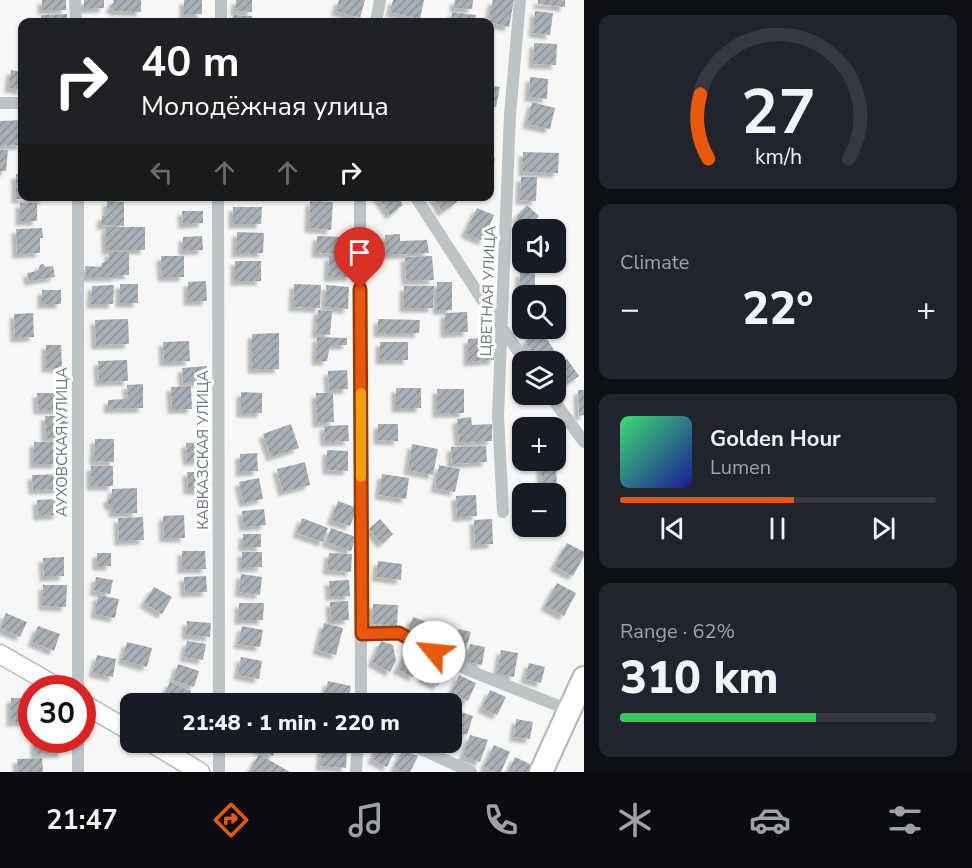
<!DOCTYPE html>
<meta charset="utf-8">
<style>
body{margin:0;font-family:"Nunito Sans",sans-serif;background:#20242c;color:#f1f3f6;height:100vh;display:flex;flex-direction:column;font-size:22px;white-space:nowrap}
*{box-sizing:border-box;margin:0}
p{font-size:20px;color:#9ea1a6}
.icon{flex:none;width:33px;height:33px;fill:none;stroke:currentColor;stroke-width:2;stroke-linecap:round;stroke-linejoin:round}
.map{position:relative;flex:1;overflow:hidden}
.drawer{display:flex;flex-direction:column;gap:15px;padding:15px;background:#0d0f14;width:388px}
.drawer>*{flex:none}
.guide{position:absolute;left:18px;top:18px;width:476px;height:183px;border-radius:12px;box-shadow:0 2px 4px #0004;background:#202124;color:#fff;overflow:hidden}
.tools{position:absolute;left:512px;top:219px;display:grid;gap:12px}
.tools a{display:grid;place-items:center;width:54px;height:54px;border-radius:12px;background:#171b24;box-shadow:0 2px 4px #0004;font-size:30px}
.speed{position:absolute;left:18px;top:675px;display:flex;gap:12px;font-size:30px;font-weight:700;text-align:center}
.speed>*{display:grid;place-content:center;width:78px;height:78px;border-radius:50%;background:#171b24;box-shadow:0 2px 4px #0004;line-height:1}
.speed .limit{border:9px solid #d22;background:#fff;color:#111}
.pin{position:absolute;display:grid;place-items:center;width:51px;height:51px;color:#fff;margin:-62px -26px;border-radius:50% 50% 50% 0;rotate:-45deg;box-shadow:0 0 6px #0007}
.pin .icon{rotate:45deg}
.me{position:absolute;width:66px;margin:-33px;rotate:298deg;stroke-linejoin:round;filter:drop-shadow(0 0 4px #0008)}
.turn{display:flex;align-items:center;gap:21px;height:126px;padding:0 24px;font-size:27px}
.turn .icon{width:78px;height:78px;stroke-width:2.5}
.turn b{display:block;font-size:42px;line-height:51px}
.lanes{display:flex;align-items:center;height:57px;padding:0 24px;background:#0003;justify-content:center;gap:30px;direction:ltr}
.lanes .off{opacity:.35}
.big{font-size:45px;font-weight:800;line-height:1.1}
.drawer .tile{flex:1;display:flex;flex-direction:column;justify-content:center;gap:9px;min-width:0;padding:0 21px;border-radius:12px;background:#20242c}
.drawer .dial{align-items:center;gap:0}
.dial svg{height:156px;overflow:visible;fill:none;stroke:#363941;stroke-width:7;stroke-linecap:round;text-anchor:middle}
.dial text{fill:#f1f3f6;stroke:none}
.song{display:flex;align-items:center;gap:18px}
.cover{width:72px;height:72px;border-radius:9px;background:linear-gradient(135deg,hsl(140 70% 55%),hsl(240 70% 35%))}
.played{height:6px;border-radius:3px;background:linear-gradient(90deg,#ea580c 55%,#363941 55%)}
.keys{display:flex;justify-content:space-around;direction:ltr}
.heat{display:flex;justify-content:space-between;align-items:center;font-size:33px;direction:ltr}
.charge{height:9px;border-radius:4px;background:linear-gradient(90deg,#34c759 62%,#363941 0)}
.trip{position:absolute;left:120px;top:693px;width:342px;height:60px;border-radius:12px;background:#171b24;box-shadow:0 2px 4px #0004;font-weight:800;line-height:60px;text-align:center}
.dock{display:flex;height:96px;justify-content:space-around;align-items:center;background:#090b0e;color:#9ea1a6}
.dock .icon{width:42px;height:42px}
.dock .on{color:#ea580c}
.dock b{font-size:27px;color:#f1f3f6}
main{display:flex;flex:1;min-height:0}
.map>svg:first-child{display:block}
.building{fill:url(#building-hatch);filter:url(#shadow)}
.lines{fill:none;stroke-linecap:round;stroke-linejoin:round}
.secondary-casing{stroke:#b3b8bc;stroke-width:21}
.highway-casing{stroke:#b2b6b9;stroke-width:26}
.street{stroke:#bec3c6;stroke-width:12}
.secondary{stroke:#fff;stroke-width:18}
.highway{stroke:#fff;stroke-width:22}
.route-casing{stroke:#983908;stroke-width:15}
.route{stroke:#ea580c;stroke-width:10}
.slow{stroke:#f59e0b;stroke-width:10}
.labels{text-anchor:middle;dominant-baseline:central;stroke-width:6;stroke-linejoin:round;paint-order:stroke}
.street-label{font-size:15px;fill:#687783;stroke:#fff}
</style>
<main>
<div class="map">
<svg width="584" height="772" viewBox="0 0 584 772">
<defs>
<pattern id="building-hatch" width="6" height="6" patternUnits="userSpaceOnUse" patternTransform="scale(1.5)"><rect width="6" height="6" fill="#a8b0b5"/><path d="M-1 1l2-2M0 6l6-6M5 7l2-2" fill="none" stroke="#8d9499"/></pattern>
<filter id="shadow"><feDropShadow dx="-4.5" dy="4.5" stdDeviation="1.5" flood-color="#0004"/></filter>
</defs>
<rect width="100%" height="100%" fill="#f7f7f5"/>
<!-- building -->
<path class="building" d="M42,0H66V10H42Z
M84,0H104V8L84,9Z
M113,0H141V12L114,11L110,7L114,2Z
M184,0H202V14L184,15Z
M236,0H252V12L235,11Z
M339,0H365L360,18L336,11Z
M393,0H424L420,19L390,12Z
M455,0H473L472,9L454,8Z
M493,0H514L509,27L488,22Z
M538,0H565V7L538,4Z
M535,11L553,13L550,35L533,33Z
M452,12L476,15L475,22H451Z
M67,14V22H41V15Z
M233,15L252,16V22H232Z
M534,43L557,44L556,65L533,64Z
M11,70L22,72V90L9,88Z
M530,77L548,79L547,99L529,97Z
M489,85L500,87L496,107L489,106Z
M532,102L555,108L550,129L527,124Z
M22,120V145L0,146V121Z
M0,150H8L6,171H0Z
M523,152L559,153L558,173L523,172Z
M489,157L495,158L490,185H489Z
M16,174H22V196H44V200L16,199Z
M521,177H537L536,201L520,200Z
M377,196H397L403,205L390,215Z
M433,196H454L457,202L442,212Z
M107,201L124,202V226L101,225L102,216H107Z
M310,201L333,202L331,230L309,228Z
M20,203H37V221H20Z
M527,205L539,216L528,229L516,217Z
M233,207H262L261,224H233Z
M477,208L494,215L483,241L465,233Z
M182,211H203V223L183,224Z
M106,227H145V250H106Z
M42,228L43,238H40V253L17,254L16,229Z
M237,232L264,233L263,253H236Z
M400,234V241L427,240L429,253L386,255L385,235Z
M202,236L203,250L183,251V237Z
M317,236L348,237L347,254L316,253Z
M109,252H129V275H116V277H86L85,266L102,267V263L109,260Z
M161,256H184V277H162Z
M329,256L352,257L351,277H328Z
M432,256L434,280L406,281L405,257Z
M235,261H261V281H235Z
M43,264L46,267L53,266L55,277L29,281L27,273L38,271L40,265Z
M520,272H535V288L519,287Z
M206,281L207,301H188V282Z
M437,282H452V310H437Z
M120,284H138V303H120Z
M294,284L321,285L320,308L293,307Z
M114,285L113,304H91L92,286Z
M326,285L349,287L348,309L325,307Z
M404,286H434L433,308H404Z
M42,290H61V304H42Z
M318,310L332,311L330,335L316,334Z
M467,312L468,332L445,333V313Z
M33,313L34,337L15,338L14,314Z
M128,319L129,344L96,345L95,320Z
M378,319L420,320L419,333H378Z
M541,330L558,356L549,362H538L525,341Z
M279,333V369H252V334Z
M317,337L347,338V345H330L327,361H316Z
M479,338L480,352H495L494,360L468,362V339Z
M189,341L190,361L164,362L163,342Z
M380,342H408V360H380Z
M46,345H61L62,368H46Z
M567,359L579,376L560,389L555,383V367Z
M127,360L128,381L99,382L98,361Z
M207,366L208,381L183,383L182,368Z
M347,370L348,389L329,390L328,371Z
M143,384V408L108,409V400L128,399L127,385Z
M191,386L192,409H172L171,387Z
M396,388H421V408H396Z
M437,389H464V413H437Z
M578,390H584V415L579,416Z
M241,392L262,393V413H241Z
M37,393H61V410H38Z
M316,393H333L334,422L317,423Z
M45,416H68V437L46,438Z
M471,417L472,425L492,424V441L459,443L457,419Z
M291,424L299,448L271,457L263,434Z
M378,424H398V441L378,440Z
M348,425L349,441L325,442L324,426Z
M95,439H114V462L94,461Z
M34,442H57V464H34Z
M206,442V460L187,461L186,443Z
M412,444L438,449L433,475L408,470Z
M486,446L487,462L452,464L451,447Z
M327,450L348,451V471L327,470Z
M257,453L258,471L240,472V454Z
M305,462L310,485L283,492L277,469Z
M541,464H556L557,488H542Z
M439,465L460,469L455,492L435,488Z
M91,466H113V486H91Z
M187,472H208V490H188Z
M62,474L63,489L33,490L32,475Z
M382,474L409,478L406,499L379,495Z
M259,478L263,499L244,503L239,482Z
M137,488V513H113V506L109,505L107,500L112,496V489Z
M564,491L565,505L555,506V492Z
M476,495L477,516L457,517L456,496Z
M517,495H522V517H517Z
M57,499L58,515L38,516L37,500Z
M338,501L357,508L350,526L331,520Z
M264,509L266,525L244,527L242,511Z
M184,515L185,538H164L163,516Z
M143,517L144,540L119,541L118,518Z
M302,518L328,528L323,542L297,533Z
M380,519L393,534L382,544L369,529Z
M492,519L493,544L475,545L474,520Z
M331,528L356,537L351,551L326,542Z
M243,534H261V547H243Z
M567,543L584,552V556L573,576L554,566Z
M182,551H205L206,569H182Z
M242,552H262V567L242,568Z
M97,553H111V566H97Z
M329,553L352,554L351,572L327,570Z
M64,557V576L44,577L43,558Z
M378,561L402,564L401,580L376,577Z
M241,574L262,577L260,595L239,592Z
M206,576L207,592L185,593L184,577Z
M96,577L113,580L110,594L94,591Z
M349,580L350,596H330L329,581Z
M557,583L576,593L564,616L545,606Z
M43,585H67L66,607L43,606Z
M154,587L172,597L162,614L144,603Z
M98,595L119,599L115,618L95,614Z
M348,601L349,620L331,621L330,602Z
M239,603H264L263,620H239Z
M373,604L398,605L397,626L372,624Z
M6,613L27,622L20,637L0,628Z
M413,617L429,623L423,638L407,632Z
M187,621L211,623L210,637L186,635Z
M324,623L343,628L336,655L317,650Z
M38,626L60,634L54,651L32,642Z
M242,626L263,630L260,647L238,644Z
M459,629L471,632L465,651L454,648Z
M430,631L444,638L439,649L424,641Z
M187,641L206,644L203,660L184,657Z
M381,641L393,645L396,661L390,672L372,662Z
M127,642L152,648L147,667L122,660Z
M470,644L485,647L482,665L467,662Z
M408,649L416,654L412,663L417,667L413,677L397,669Z
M501,650L518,653L514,677L497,674Z
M97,655L116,659L113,677L93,673Z
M241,657L262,661L259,679L238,675Z
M529,663L545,667L541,683L525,679Z
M178,664L199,671L194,687L173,680Z
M429,664L444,671L438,686L422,678Z
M459,675L476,683L468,701L451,693Z
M328,681L351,686L348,701L324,696Z
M170,682L191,691L185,704H177L163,697Z
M490,690L506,697L497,715L482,708Z
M261,694L280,698L279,704H259Z
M11,698H32V722H11Z
M452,709L473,716L467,735L452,730Z
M516,719L533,722L530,739L514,737Z
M470,735L488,740L480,762L463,756Z
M35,740H62L63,753L35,754Z
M242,742H278L273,756Z
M379,742H391L397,746L387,767L372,759Z
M494,745L510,752L501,772H496L484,767Z
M322,748L347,750L346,768L320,766Z
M403,749L418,756L410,772H401L394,768Z
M259,754L290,772H249Z
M515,757L532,765L529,772H508Z
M42,758L43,772H18L17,759Z"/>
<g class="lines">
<!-- secondary casing -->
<g class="secondary-casing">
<path id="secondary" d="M0,654L59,688
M82,703L130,731
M150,742L200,772"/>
</g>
<!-- highway casing -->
<g class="highway-casing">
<path id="highway" d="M541,772L584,678"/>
</g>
<!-- street -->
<path class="street" d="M75,0L76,22
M221,22V0
M376,22L380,0
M0,103H22
M218,196L219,704
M360,196L361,704
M415,196L487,307L526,362
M549,394L584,442
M503,512L498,416L510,115L520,0
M362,634H399L468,670L569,710
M78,688V196
M78,740V772
M219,742V772
M406,742L471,772
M356,772L358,742"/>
<!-- secondary -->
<use href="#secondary" class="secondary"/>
<!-- highway -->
<use href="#highway" class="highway"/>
</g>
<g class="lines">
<!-- route casing -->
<g class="route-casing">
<path id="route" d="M360,289L362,634L399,633L434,652"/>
</g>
<!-- route -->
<use href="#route" class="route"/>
<!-- slow -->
<path class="slow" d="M361,393V477"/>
</g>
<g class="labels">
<!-- street labels -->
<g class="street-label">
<text transform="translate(488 291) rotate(-88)">ЦВЕТНАЯ УЛИЦА</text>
<text transform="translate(62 442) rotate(-90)">АУХОВСКАЯ УЛИЦА</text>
<text transform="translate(203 450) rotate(-90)">КАВКАЗСКАЯ УЛИЦА</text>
</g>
</g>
</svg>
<div class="tools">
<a><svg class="icon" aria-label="sound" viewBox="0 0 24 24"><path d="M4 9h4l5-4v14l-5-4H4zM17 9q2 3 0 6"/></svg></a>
<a><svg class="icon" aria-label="search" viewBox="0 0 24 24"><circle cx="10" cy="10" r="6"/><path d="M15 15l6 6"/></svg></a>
<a><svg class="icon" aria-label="layers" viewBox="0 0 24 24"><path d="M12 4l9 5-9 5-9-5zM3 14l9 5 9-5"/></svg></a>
<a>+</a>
<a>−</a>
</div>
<div class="speed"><div class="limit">30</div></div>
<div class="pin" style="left:360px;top:289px;background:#d93025"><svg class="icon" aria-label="arrive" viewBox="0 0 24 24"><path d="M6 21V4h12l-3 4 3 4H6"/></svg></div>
<svg class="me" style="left:434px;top:652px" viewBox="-20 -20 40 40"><circle r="19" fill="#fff"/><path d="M0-13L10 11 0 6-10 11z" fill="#ea580c"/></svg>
<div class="trip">21:48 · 1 min · 220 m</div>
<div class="guide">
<div class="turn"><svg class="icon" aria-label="right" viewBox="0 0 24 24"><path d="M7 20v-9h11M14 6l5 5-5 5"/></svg><div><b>40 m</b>Молодёжная улица</div></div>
<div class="lanes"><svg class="icon off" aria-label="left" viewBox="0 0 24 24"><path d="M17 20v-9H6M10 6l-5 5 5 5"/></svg><svg class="icon off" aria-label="ahead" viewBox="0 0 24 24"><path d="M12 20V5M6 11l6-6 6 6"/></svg><svg class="icon off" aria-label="ahead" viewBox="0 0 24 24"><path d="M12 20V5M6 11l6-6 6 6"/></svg><svg class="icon" aria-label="right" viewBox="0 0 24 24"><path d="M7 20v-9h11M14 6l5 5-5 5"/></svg></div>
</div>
</div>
<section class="drawer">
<div class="tile dial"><svg viewBox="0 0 100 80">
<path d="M14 69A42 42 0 1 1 86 69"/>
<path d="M14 69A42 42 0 0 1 10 36" stroke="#ea580c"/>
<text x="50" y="56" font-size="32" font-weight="700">27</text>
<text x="50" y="72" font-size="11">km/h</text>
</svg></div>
<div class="tile"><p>Climate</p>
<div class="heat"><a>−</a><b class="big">22°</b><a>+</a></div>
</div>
<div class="tile">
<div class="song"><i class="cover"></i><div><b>Golden Hour</b><p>Lumen</p></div></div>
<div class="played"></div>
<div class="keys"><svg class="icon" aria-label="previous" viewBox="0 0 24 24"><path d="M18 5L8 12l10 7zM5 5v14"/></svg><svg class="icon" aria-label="pause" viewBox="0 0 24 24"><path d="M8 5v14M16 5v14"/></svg><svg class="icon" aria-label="next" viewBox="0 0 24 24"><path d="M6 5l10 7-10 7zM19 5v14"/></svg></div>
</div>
<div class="tile"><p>Range · 62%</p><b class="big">310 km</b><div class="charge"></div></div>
</section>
</main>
<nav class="dock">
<b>21:47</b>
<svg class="icon on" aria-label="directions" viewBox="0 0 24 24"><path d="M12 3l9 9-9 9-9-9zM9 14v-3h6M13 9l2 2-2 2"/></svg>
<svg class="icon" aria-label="music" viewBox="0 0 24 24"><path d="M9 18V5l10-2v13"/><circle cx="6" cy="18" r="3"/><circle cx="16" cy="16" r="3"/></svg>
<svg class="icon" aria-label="phone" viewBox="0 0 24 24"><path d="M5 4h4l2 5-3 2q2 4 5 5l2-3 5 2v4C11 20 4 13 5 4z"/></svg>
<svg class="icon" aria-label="climate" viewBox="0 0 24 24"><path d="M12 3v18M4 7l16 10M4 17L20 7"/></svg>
<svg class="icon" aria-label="car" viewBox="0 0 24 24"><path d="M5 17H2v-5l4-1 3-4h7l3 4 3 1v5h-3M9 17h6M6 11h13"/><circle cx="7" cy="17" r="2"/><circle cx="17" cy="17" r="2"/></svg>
<svg class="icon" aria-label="filters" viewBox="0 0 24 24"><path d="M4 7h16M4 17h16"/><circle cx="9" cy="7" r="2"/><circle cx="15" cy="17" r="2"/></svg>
</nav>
